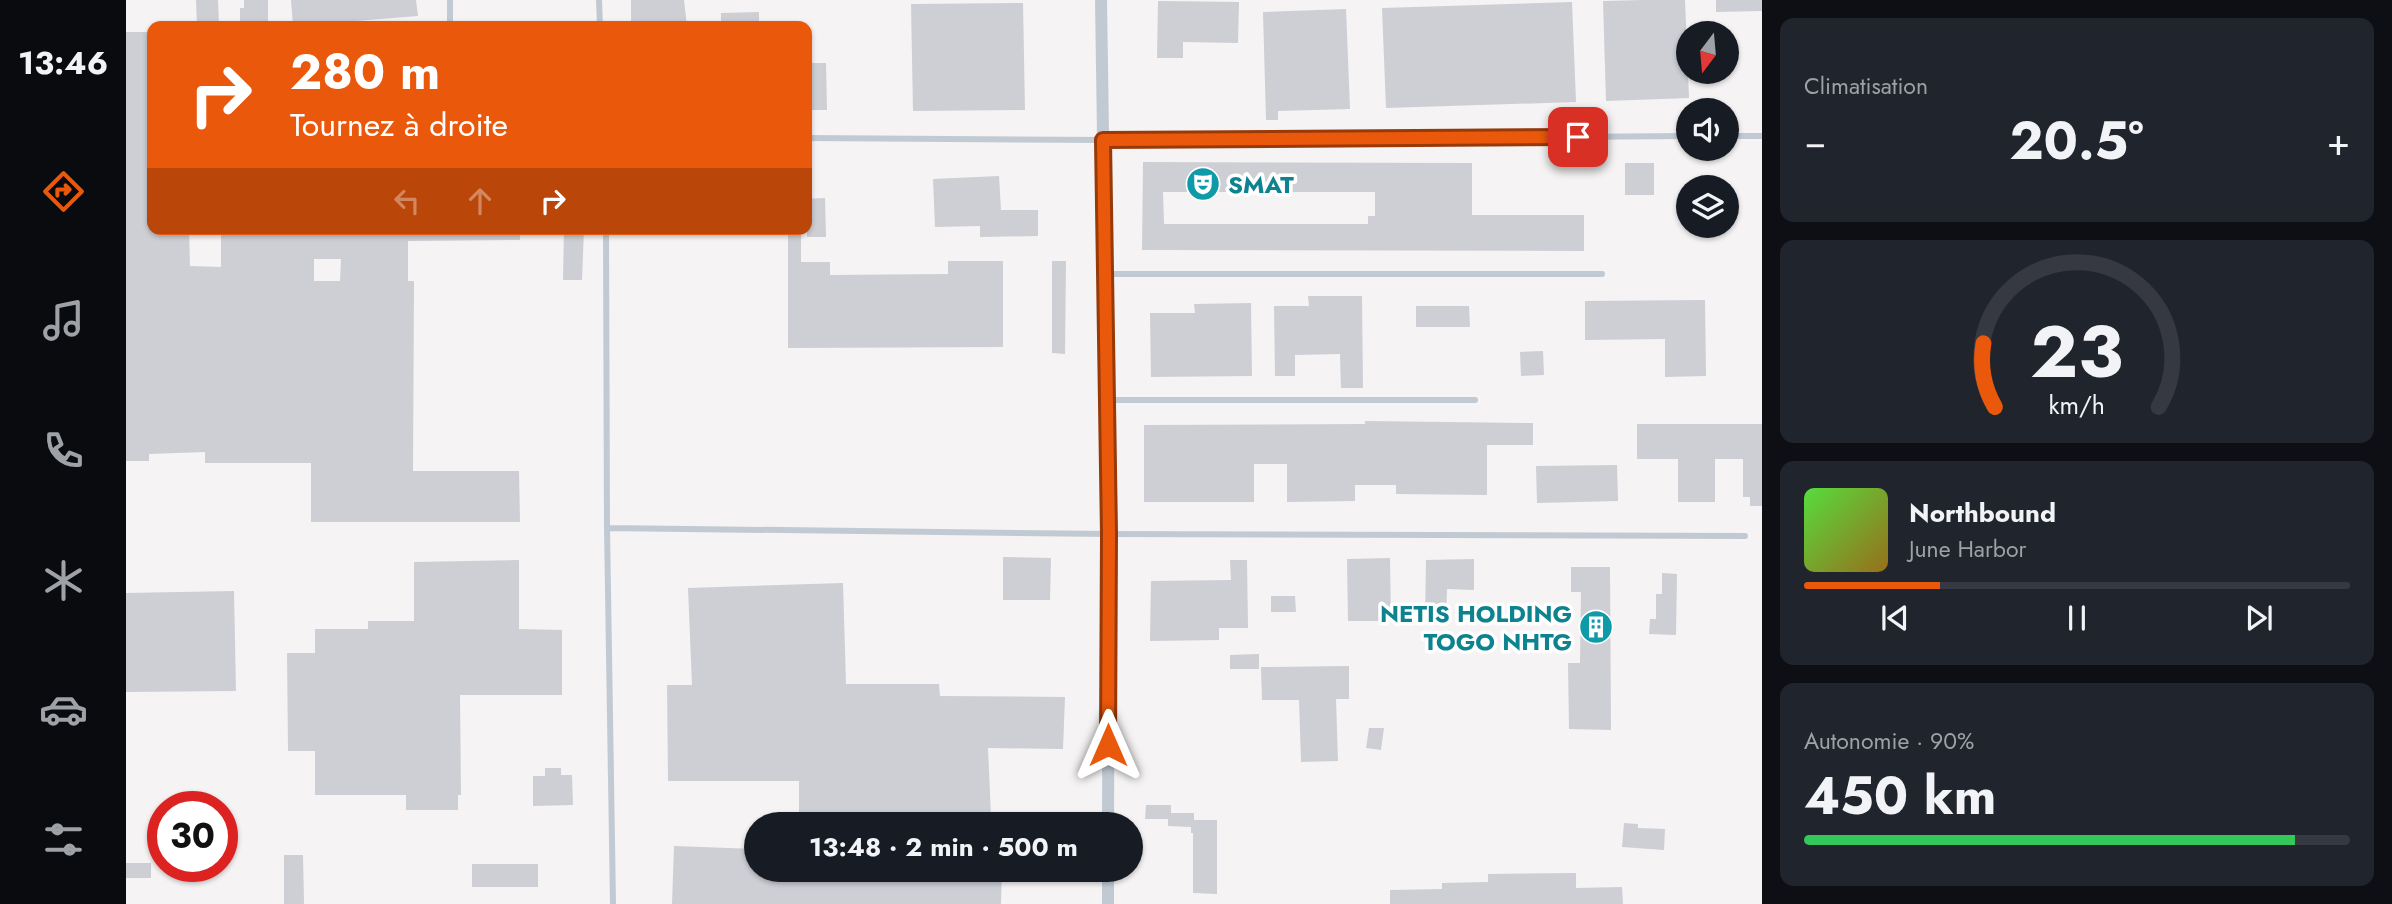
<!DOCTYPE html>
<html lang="fr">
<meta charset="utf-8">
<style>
body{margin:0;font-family:Jost,sans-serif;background:#20242c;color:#f1f3f6;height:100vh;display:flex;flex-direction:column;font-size:26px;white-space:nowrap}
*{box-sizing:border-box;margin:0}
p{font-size:23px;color:#9ea1a6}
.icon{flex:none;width:38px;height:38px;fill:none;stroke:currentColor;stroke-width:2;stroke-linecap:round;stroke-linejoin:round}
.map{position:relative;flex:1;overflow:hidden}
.panel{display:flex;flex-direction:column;gap:18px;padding:18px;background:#0d0f14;width:630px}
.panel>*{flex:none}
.top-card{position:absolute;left:21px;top:21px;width:665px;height:214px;border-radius:14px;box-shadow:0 2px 5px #0004;background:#ea580c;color:#fff;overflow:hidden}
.needle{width:46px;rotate:196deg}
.fabs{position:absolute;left:1550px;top:21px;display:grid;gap:14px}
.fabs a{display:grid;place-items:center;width:63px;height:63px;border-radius:50%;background:#171b24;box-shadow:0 2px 5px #0004;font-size:35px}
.speed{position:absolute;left:21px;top:791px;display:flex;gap:14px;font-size:35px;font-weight:700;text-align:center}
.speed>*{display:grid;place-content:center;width:91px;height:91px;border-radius:50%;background:#171b24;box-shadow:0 2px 5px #0004;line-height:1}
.speed .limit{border:10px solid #d22;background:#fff;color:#111}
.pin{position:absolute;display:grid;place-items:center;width:60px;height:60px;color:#fff;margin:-30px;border-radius:14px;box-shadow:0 4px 10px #0006}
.me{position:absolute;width:77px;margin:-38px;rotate:0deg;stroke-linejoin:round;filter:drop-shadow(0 0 5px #0008)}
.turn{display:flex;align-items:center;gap:24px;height:147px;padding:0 28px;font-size:32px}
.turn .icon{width:91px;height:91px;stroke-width:2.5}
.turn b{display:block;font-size:49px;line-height:60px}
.lanes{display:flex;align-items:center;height:66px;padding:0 28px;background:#0003;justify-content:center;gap:35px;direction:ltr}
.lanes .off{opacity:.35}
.big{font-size:52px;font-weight:700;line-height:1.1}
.panel .tile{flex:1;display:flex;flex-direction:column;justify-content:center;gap:10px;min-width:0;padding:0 24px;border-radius:14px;background:#20242c}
.panel .dial{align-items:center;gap:0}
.dial svg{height:182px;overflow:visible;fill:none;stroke:#363941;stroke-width:7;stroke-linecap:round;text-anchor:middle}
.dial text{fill:#f1f3f6;stroke:none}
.song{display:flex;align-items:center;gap:21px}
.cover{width:84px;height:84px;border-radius:10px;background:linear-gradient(135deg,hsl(110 70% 55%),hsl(40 70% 35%))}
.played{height:7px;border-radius:4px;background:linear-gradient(90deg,#ea580c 25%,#363941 25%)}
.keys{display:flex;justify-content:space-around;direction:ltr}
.heat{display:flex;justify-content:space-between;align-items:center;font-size:38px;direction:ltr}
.charge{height:10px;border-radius:5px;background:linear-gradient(90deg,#34c759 90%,#363941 0)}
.trip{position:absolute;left:618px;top:812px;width:399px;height:70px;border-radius:35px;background:#171b24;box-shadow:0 2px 5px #0004;font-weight:700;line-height:70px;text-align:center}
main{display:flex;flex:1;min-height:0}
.tab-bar{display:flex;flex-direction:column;width:126px;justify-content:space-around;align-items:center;background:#090b0e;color:#9ea1a6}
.tab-bar .icon{width:49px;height:49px}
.tab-bar .on{color:#ea580c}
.tab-bar b{font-size:32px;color:#f1f3f6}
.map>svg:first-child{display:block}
.building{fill:#cdcfd5;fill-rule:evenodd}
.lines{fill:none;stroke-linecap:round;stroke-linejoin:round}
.service{stroke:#c1cad2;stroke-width:6}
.minor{stroke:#c1cad2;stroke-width:12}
.route-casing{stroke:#983908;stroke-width:18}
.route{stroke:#ea580c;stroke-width:12}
.labels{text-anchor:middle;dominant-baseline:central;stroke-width:7;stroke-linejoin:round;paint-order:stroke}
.culture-label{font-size:24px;font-weight:bold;fill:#0d838f;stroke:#fff;text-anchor:start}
</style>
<main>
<nav class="tab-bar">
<b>13:46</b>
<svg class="icon on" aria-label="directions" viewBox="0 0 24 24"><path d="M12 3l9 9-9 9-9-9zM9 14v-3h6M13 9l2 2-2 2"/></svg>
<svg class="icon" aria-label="music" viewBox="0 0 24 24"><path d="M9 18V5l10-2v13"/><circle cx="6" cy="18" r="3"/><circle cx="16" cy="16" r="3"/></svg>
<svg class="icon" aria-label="phone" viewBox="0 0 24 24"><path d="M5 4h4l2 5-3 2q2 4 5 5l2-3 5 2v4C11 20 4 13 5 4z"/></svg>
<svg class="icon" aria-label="climate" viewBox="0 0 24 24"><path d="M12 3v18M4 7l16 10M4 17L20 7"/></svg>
<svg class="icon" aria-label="car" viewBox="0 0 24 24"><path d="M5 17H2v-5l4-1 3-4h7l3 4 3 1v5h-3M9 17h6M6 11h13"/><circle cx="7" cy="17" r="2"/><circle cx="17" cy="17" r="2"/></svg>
<svg class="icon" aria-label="filters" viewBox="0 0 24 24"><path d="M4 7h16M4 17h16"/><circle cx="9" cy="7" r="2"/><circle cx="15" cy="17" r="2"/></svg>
</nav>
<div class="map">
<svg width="1636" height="904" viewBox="0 0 1636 904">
<rect width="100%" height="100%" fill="#f5f3f3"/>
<!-- building -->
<path class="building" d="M70,0H92L93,26H71Z
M118,0H142V26H114V8H118Z
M165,0H290L292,16L167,26Z
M505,0H558L561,26H505Z
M1516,0H1559L1563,98L1480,101L1477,1Z
M1590,0H1636V11L1590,12Z
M1032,1L1113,2L1112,43L1057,42V58H1031Z
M1446,2L1450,102L1260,108L1256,8Z
M897,3L899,110L787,111L785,4Z
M1220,9L1224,109L1152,111V120H1140L1137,12Z
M633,12V26H595V13Z
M0,32H26V229H63L64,266L95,267V229H394V240L282,241V281H288L287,471H393L394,522H185V463H79V452L23,454V461H0ZM188,259H215L214,281H188Z
M681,63H700L701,110H681Z
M1017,162L1346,163V215H1458V251L1016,250ZM1037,192H1249V216H1242V224H1038Z
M1499,163H1528V195H1499Z
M873,176L875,210H912V236L854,237V226L809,227L807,179Z
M699,198L700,237H681V199Z
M438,229H458L456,280H437Z
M662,229H675V262H704V275L822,274V261H877V347L662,348Z
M926,261H940L939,354L926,353Z
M1182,296H1236L1237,388H1215L1214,354L1169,355V376H1149L1148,306H1183Z
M1579,300L1580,376L1539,377V339L1459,340V301Z
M1125,303L1126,376L1025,377L1024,313H1069L1068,304Z
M1290,306H1343L1344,327H1290Z
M1417,351L1418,375L1395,376L1394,352Z
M1239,421L1407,423V445H1361V495L1270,494V485H1229V501L1161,502V464H1128V502H1018V425L1239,424Z
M1511,424H1636V506H1624V497H1617V459H1589V502H1552V459H1511Z
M1491,465L1492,501L1411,503L1410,466Z
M877,557L925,558L924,600H877Z
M1264,558L1265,621H1222L1221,559Z
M1348,559V590L1321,589L1320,619H1299L1300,560Z
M393,560V629L436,630V695H334L335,795H332V810H280V795H189V751H162L161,653H189V629H242V621H288V562Z
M1104,560H1121L1122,628H1093V640L1024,641L1025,581L1105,580Z
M1445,567H1484L1485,730L1443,729L1442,663H1454L1455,592H1445Z
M1536,573L1551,574L1550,635L1523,634L1524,619H1530V594H1536Z
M717,583L720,684H813L814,696L939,697L937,749L862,748L865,817H673V781H542L541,685H566L562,588Z
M108,591L110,691L0,692V593Z
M1145,596H1169L1170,612H1145Z
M1133,654V669H1104V655Z
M1223,666V699H1210L1212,761L1175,762L1173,700H1136L1135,667Z
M1243,728H1258L1255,750L1240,748Z
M419,768H435V775H446L447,805L407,806V776H419Z
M1020,805H1045V813H1068V820H1091V894L1067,893V833H1065V827L1042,826V819H1019Z
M1498,823L1512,824V828L1539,829L1538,850L1496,847Z
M548,846L630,849V870H876L875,904H546Z
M158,855H177L178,904H158Z
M0,863H25V878H0Z
M346,864H412V887H346Z
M1450,873V888L1496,887L1497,904H1264V890L1316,889V883L1362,882V874Z"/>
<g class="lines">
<!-- service -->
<path class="service" d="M324,0V26
M473,0L474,26
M1601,136H1636
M681,138L977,140L1563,136
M480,229L481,528L487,904
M979,274H1476
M981,400H1349
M481,528L983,534L1619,536"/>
<!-- minor -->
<path class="minor" d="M975,0L983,534L982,824
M982,904V870"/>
</g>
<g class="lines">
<!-- route casing -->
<g class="route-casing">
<path id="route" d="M982,745L983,534L977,140L1452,137"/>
</g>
<!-- route -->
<use href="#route" class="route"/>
</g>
<!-- icons -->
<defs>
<g id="theatre-disc" transform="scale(1.75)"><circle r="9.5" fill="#0f9aa8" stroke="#fff"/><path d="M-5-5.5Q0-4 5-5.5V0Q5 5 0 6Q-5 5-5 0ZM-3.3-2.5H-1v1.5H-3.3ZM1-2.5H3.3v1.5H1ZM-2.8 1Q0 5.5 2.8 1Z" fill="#fff"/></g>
<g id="building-disc" transform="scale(1.75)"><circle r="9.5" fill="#0f9aa8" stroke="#fff"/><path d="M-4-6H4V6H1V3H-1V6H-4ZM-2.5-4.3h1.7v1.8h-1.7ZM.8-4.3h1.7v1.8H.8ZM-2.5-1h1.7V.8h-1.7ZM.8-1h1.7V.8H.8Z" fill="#fff"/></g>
</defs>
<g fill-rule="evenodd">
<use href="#theatre-disc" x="1077" y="184"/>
<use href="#building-disc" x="1470" y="627"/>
</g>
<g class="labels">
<!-- culture labels -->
<g class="culture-label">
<text x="1102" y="184">SMAT</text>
<text x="1446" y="613" text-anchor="end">NETIS HOLDING<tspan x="1446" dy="28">TOGO NHTG</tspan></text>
</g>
</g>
</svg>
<div class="fabs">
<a><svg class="needle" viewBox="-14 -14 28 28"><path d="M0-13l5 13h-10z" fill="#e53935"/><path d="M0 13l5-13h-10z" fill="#9ea1a6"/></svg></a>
<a><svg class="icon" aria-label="sound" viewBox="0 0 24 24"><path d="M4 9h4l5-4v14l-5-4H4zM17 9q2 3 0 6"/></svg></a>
<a><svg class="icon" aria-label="layers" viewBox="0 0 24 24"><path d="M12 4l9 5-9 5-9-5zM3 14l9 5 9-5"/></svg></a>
</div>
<div class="speed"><div class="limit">30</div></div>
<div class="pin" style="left:1452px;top:137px;background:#d93025"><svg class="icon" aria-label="arrive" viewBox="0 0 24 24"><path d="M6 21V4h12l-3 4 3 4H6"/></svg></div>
<svg class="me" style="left:982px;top:745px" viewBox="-20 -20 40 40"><path d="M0-17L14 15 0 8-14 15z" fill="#ea580c" stroke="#fff" stroke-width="4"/></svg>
<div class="trip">13:48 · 2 min · 500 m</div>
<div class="top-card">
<div class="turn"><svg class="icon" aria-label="right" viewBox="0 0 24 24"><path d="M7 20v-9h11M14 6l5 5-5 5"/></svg><div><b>280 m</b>Tournez à droite</div></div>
<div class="lanes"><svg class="icon off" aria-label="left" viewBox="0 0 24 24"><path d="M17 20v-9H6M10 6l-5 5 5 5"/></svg><svg class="icon off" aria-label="ahead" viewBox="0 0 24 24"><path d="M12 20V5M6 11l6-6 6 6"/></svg><svg class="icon" aria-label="right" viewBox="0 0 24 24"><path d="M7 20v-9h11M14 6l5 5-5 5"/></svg></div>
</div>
</div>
<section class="panel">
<div class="tile"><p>Climatisation</p>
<div class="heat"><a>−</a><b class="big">20.5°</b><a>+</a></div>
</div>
<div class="tile dial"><svg viewBox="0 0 100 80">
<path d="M14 69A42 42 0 1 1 86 69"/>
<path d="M14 69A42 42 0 0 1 9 41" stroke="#ea580c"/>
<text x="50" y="56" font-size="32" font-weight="700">23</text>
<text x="50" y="72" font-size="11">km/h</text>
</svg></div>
<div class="tile">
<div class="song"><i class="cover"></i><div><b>Northbound</b><p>June Harbor</p></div></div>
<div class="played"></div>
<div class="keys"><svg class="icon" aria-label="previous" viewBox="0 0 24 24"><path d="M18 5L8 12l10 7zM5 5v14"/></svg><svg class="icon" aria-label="pause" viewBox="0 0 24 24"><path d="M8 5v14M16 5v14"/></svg><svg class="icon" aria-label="next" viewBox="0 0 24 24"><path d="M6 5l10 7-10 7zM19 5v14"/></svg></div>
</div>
<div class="tile"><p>Autonomie · 90%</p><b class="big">450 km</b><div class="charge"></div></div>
</section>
</main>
